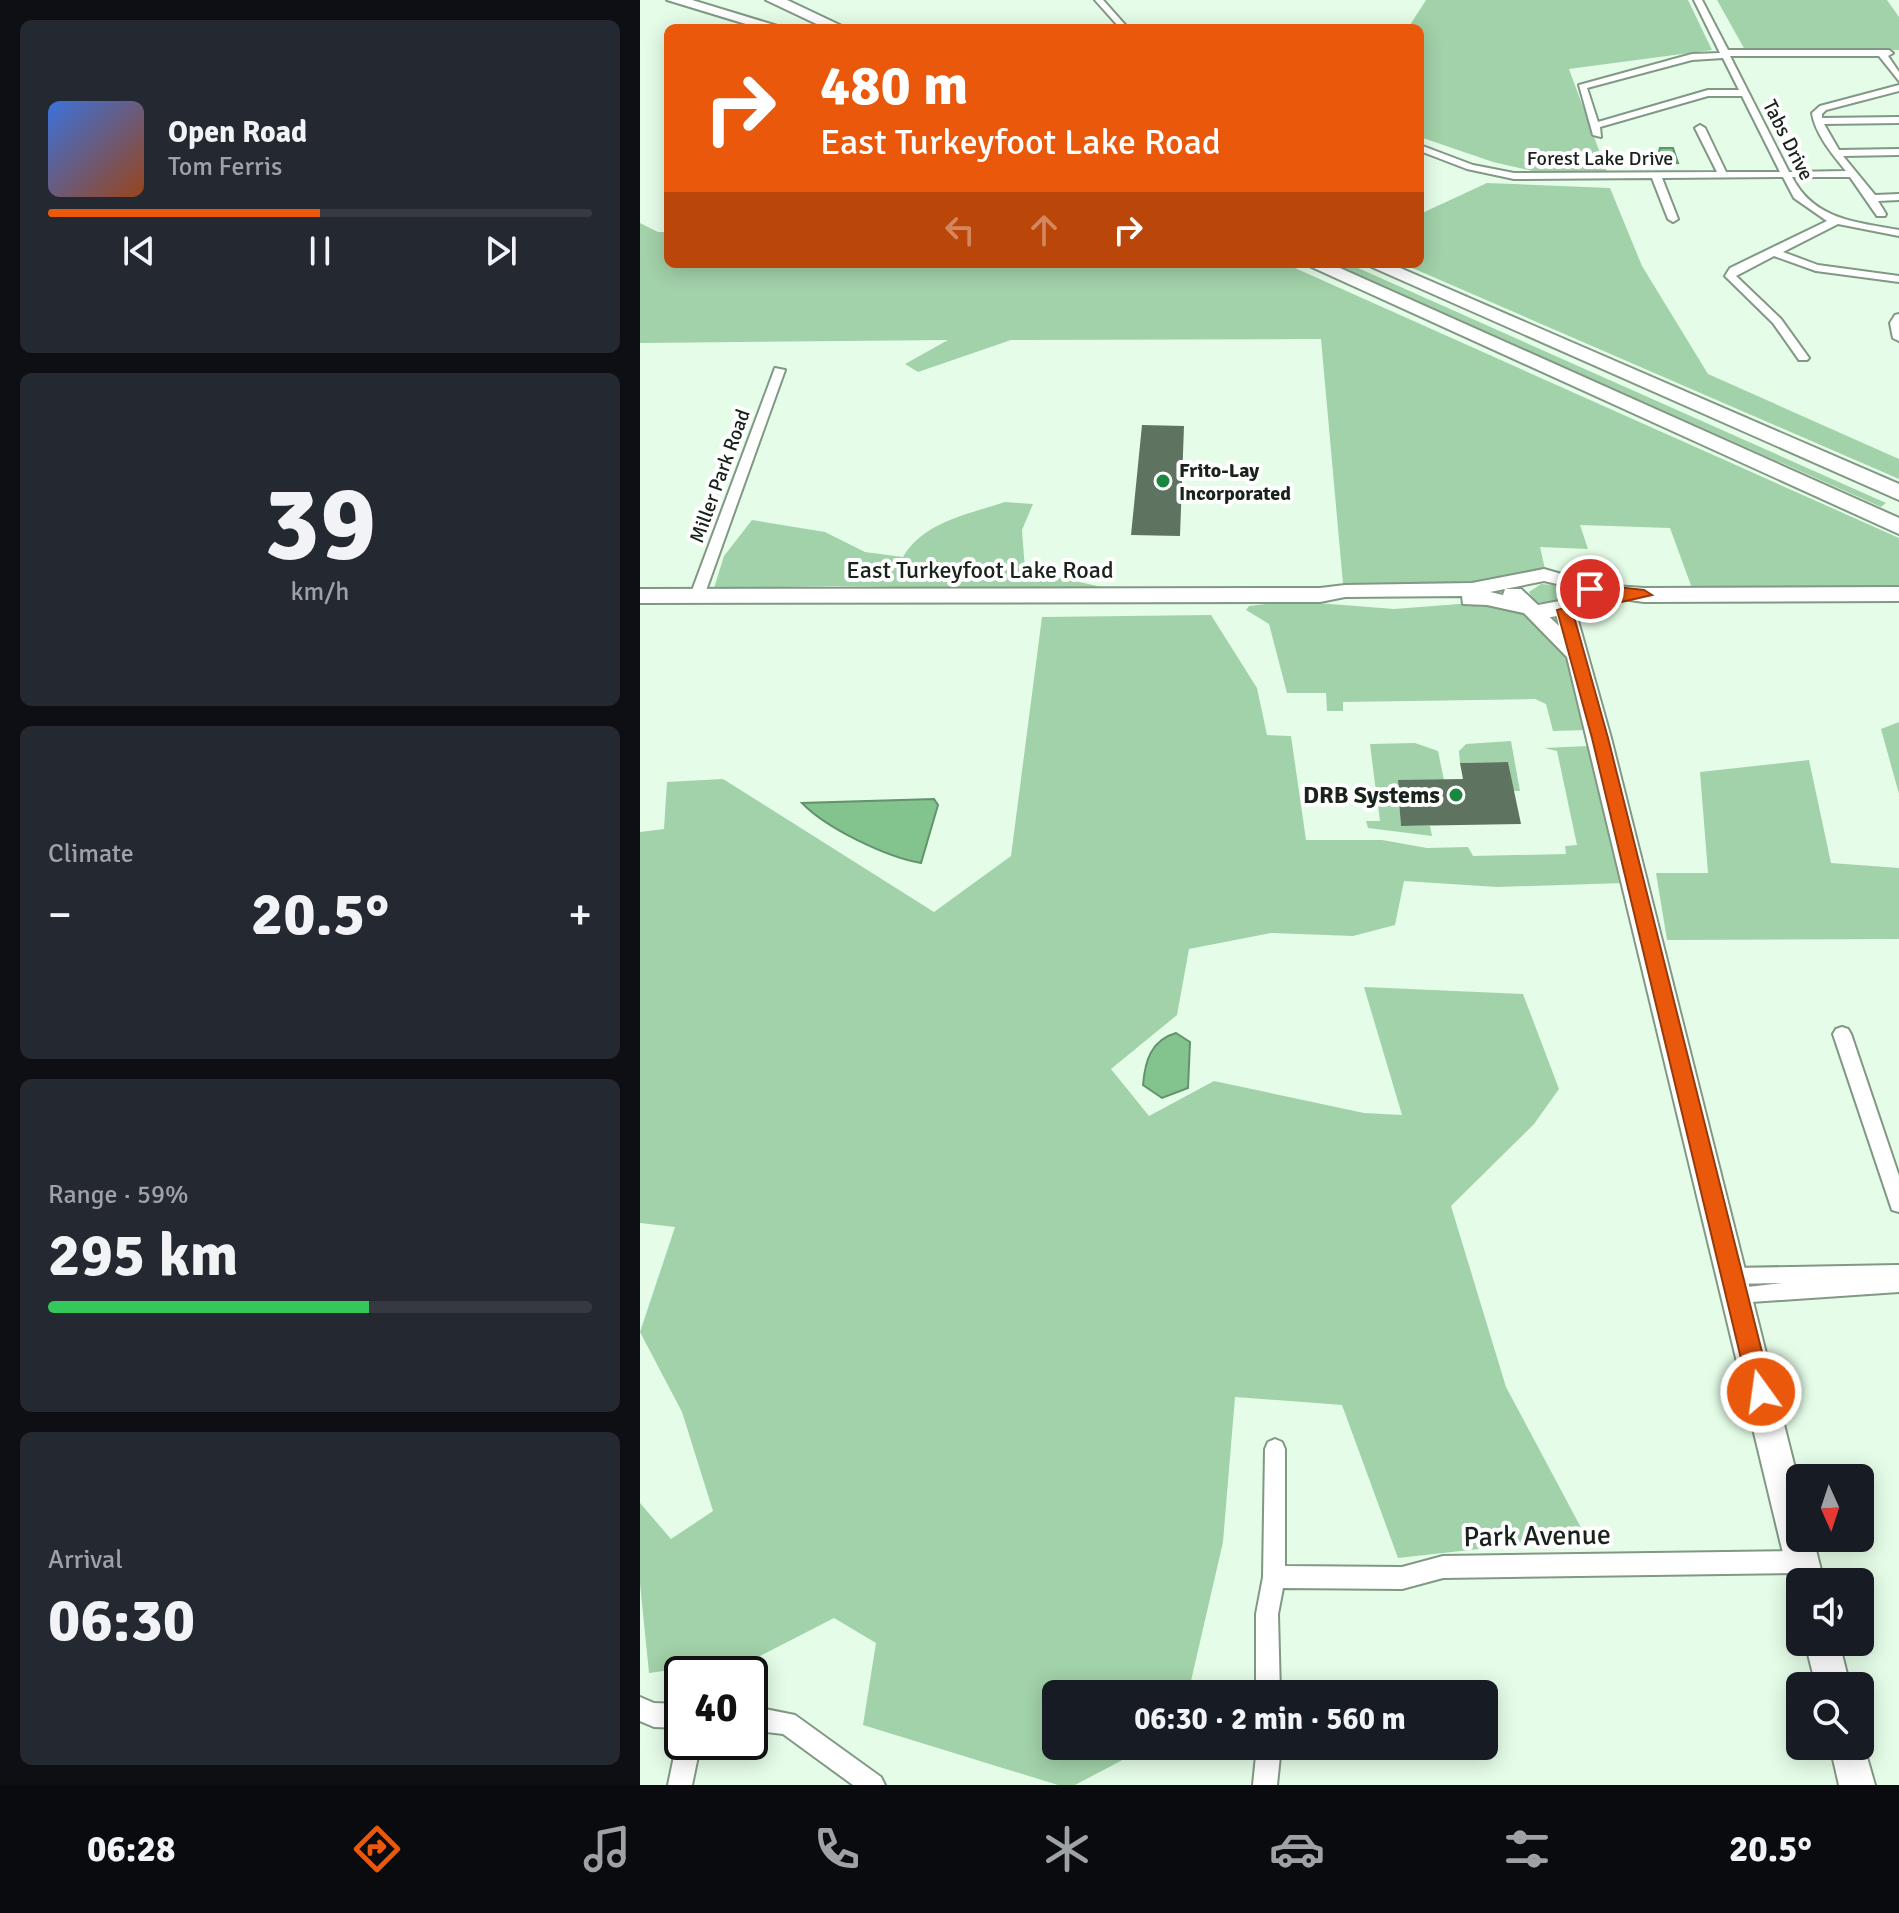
<!DOCTYPE html>
<meta charset="utf-8">
<style>
body{margin:0;font-family:Signika,sans-serif;background:#242831;color:#f1f3f6;height:100vh;display:flex;flex-direction:column;font-size:30px;white-space:nowrap}
*{box-sizing:border-box;margin:0}
p{font-size:26px;color:#9ea1a6}
.icon{flex:none;width:44px;height:44px;fill:none;stroke:currentColor;stroke-width:2;stroke-linecap:round;stroke-linejoin:round}
.map{position:relative;flex:1;overflow:hidden}
.sheet{display:flex;flex-direction:column;gap:20px;padding:20px;background:#0d0f14;width:640px}
.sheet>*{flex:none}
.guide{position:absolute;left:24px;top:24px;width:760px;height:244px;border-radius:12px;box-shadow:0 4px 20px #0003;background:#ea580c;color:#fff;overflow:hidden}
.needle{width:52px;rotate:177deg}
.fabs{position:absolute;left:1146px;top:1464px;display:grid;gap:16px}
.fabs a{display:grid;place-items:center;width:88px;height:88px;border-radius:12px;background:#171b24;box-shadow:0 4px 20px #0003;font-size:40px}
.speed{position:absolute;left:24px;top:1656px;display:flex;gap:16px;font-size:40px;font-weight:700;text-align:center}
.speed>*{display:grid;place-content:center;width:104px;height:104px;border-radius:50%;background:#171b24;box-shadow:0 4px 20px #0003;line-height:1}
.speed .limit{border:4px solid #111;border-radius:12px;background:#fff;color:#111}
.pin{position:absolute;display:grid;place-items:center;width:68px;height:68px;color:#fff;margin:-34px;border:4px solid #fff;border-radius:50%;box-shadow:0 2px 8px #0007}
.me{position:absolute;width:88px;margin:-44px;rotate:346deg;stroke-linejoin:round;filter:drop-shadow(0 0 6px #0008)}
.turn{display:flex;align-items:center;gap:28px;height:168px;padding:0 24px;font-size:36px}
.turn .icon{width:104px;height:104px;stroke-width:2.5}
.turn b{display:block;font-size:56px;line-height:68px}
.lanes{display:flex;align-items:center;height:76px;padding:0 24px;background:#0003;justify-content:center;gap:40px;direction:ltr}
.lanes .off{opacity:.35}
.big{font-size:60px;font-weight:700;line-height:1.1}
.sheet .widget{flex:1;display:flex;flex-direction:column;justify-content:center;gap:12px;min-width:0;padding:0 28px;border-radius:12px;background:#242831}
.sheet .dial{align-items:center;gap:0}
.dial b{font-size:104px;line-height:1}
.song{display:flex;align-items:center;gap:24px}
.cover{width:96px;height:96px;border-radius:12px;background:linear-gradient(135deg,hsl(220 70% 55%),hsl(20 70% 35%))}
.played{height:8px;border-radius:4px;background:linear-gradient(90deg,#ea580c 50%,#363941 50%)}
.keys{display:flex;justify-content:space-around;direction:ltr}
.heat{display:flex;justify-content:space-between;align-items:center;font-size:44px;direction:ltr}
.charge{height:12px;border-radius:6px;background:linear-gradient(90deg,#34c759 59%,#363941 0)}
.trip{position:absolute;left:402px;top:1680px;width:456px;height:80px;border-radius:12px;background:#171b24;box-shadow:0 4px 20px #0003;font-weight:700;line-height:80px;text-align:center}
.tab-bar{display:flex;height:128px;justify-content:space-around;align-items:center;background:#090b0e;color:#9ea1a6}
.tab-bar .icon{width:56px;height:56px}
.tab-bar .active{color:#ea580c}
.tab-bar b{font-size:36px;color:#f1f3f6}
main{display:flex;flex:1;min-height:0}
.map>svg:first-child{display:block}
.green{fill:#a2d2a9}
.water{fill:#83c38e;stroke:#63936c;stroke-width:2}
.building{fill:#5e7461}
.lines{fill:none;stroke-linecap:round;stroke-linejoin:round}
.street-casing{stroke:#819884;stroke-width:4}
.secondary-casing{stroke:#819884;stroke-width:4}
.primary-casing{stroke:#819884;stroke-width:4}
.highway-casing{stroke:#819884;stroke-width:4}
.street{fill:#fff;fill-rule:evenodd}
.secondary{fill:#fff;fill-rule:evenodd}
.primary{fill:#fff;fill-rule:evenodd}
.highway{fill:#fff;fill-rule:evenodd}
.route{fill:#ea580c;stroke:#983908;stroke-width:2}
.poi-dot{fill:#1b873e;stroke:#fff;stroke-width:3}
.labels{text-anchor:middle;dominant-baseline:central;stroke-width:8;stroke-linejoin:round;paint-order:stroke}
.far-street-label{font-size:20px;fill:#19221b;stroke:#fff}
.far-poi-label{font-size:20px;font-weight:bold;fill:#19221b;stroke:#fff;text-anchor:start}
.street-label{font-size:24px;fill:#19221b;stroke:#fff}
.poi-label{font-size:24px;font-weight:bold;fill:#19221b;stroke:#fff;text-anchor:end}
.near-street-label{font-size:28px;fill:#19221b;stroke:#fff}
</style>
<main>
<section class="sheet">
<div class="widget">
<div class="song"><i class="cover"></i><div><b>Open Road</b><p>Tom Ferris</p></div></div>
<div class="played"></div>
<div class="keys"><svg class="icon" aria-label="previous" viewBox="0 0 24 24"><path d="M18 5L8 12l10 7zM5 5v14"/></svg><svg class="icon" aria-label="pause" viewBox="0 0 24 24"><path d="M8 5v14M16 5v14"/></svg><svg class="icon" aria-label="next" viewBox="0 0 24 24"><path d="M6 5l10 7-10 7zM19 5v14"/></svg></div>
</div>
<div class="widget dial"><b>39</b><p>km/h</p></div>
<div class="widget"><p>Climate</p>
<div class="heat"><a>−</a><b class="big">20.5°</b><a>+</a></div>
</div>
<div class="widget"><p>Range · 59%</p><b class="big">295 km</b><div class="charge"></div></div>
<div class="widget"><p>Arrival</p><b class="big">06:30</b></div>
</section>
<div class="map">
<svg width="1259" height="1785" viewBox="0 0 1259 1785">
<rect width="100%" height="100%" fill="#e5fde8"/>
<!-- green -->
<path class="green" d="M786,0H1048L1072,50L929,69L967,172L901,173L853,162L780,137V28H768Z
M1077,0H1247L1259,17V50H1105Z
M847,183L970,188L1002,266L1068,374L1259,459V479L763,264H780V214Z
M0,223L18,232H28V264H646L1259,538V589L1053,591L1030,528L940,525L948,549L900,547L905,569L811,585L703,584L681,339L371,340L278,372L265,364L308,340L0,343Z
M694,264H709L1246,503L1241,507Z
M365,502L393,504L382,530L385,570L462,587L447,590L197,586L74,588L84,556L112,520L185,532L225,552L263,557C283,522 329,514 365,502Z
M901,584L914,585L927,593L926,600L895,603L889,592Z
M652,601L754,609L845,602L878,609L896,620L927,653L947,730L913,731L906,704L895,699L703,702V711H687L686,693H647L629,624L606,610L609,606Z
M571,615L617,688L627,735L651,736L666,840H742L787,848L828,847L833,856L926,854L925,846L937,845L917,751L904,748L949,746L984,865L979,874L984,883L857,887L764,881L755,925L713,936L631,933L549,949L537,1015L471,1069L509,1116L574,1081L724,1113L762,1115L724,987L883,994L919,1089L894,1124L811,1206L866,1387L946,1537L758,1558L702,1405L595,1397L583,1542L548,1694H416V1746H509L435,1785H418L223,1725L236,1643L194,1618L114,1659L9,1673L0,1584V1503L31,1539L73,1511L42,1412L0,1332L35,1227L0,1223V832L24,829L27,782L83,779L294,912L371,856L402,617Z
M1259,722V794L1241,729Z
M871,741L880,791H873L868,762L820,763L819,751L826,744Z
M775,743L798,751L804,780H758L759,792H736L730,744Z
M1169,760L1191,863L1259,868V939L1027,940L1016,873H1068L1060,772Z
M737,797H751L752,802H759L761,826H790L792,836L728,828L726,821H740Z"/>
<!-- water -->
<path class="water" d="M1020,148H1033L1038,163L990,165L988,159L1018,155Z
M294,799L298,805L281,863C246,857 186,828 162,803Z
M536,1033L550,1042L548,1088L522,1098L503,1085C505,1061 511,1040 536,1033Z"/>
<!-- building -->
<path class="building" d="M502,425L544,426L540,536L491,535Z
M868,762L881,824L761,826L759,802H752L751,792H759L758,780L823,779L820,763Z"/>
<g class="lines">
<!-- street casing -->
<g class="street-casing">
<path id="street" d="M455,0H463L488,28H480Z
M1054,0H1062L1088,50H1249L1253,53L1248,56L1259,72V81L1239,56H1090L1149,172L1206,171C1193,155 1175,134 1172,113L1180,106L1259,85V91L1186,110L1182,114V118L1259,117V123L1184,124L1199,150L1259,149V155L1203,156L1235,195L1259,194V200L1238,201L1246,214L1245,216H1237L1210,177H1152C1174,220 1216,222 1259,230V236L1198,224L1143,252L1178,265L1259,276V282L1176,271L1134,256L1096,276L1141,319L1169,358L1167,360H1159L1133,323L1085,276L1090,268L1187,221L1154,198L1143,177L1022,178L1038,219L1033,222L1028,219L1012,178L874,179L827,169L780,151V145L833,165L874,173L1077,172L1055,128L1060,125L1065,128L1086,172H1140L1102,96H1068L960,127L961,137L953,135L939,85L1052,54L1080,53ZM1083,58L1099,90H1068L958,122L947,88L1052,60Z
M1259,314V341L1253,338L1250,323L1255,315Z
M135,368L145,370L64,596L62,599H52L50,596Z
M1202,1027L1208,1029L1211,1034L1259,1176V1212L1252,1210L1250,1204L1193,1034L1196,1029Z
M1259,1265V1292L1097,1303L1090,1301L1087,1295L1090,1289L1143,1283L1091,1284L1084,1282L1081,1276L1084,1270L1091,1268Z
M635,1439L642,1442L645,1449V1566L762,1567L803,1556L1162,1551L1170,1554L1173,1562L1170,1570L1162,1573L803,1578L762,1589L643,1588L638,1614L640,1694H616V1614L623,1577L625,1449L628,1442Z
M0,1697L14,1703L42,1704V1728L14,1727L0,1721Z
M110,1706L155,1715L241,1777L245,1785H213L143,1734L110,1730Z
M42,1733V1742H61L52,1785H28L37,1742Z
M617,1746H641L637,1785H613Z"/>
</g>
<!-- secondary casing -->
<g class="secondary-casing">
<path id="secondary" d="M891,604L898,606L919,626L915,610L918,606H932L935,610L971,738L1160,1488V1538H1173L1184,1582H1160V1595L1150,1582L927,657L881,610Z
M1165,1642H1199L1210,1686H1176Z
M1220,1733L1235,1785H1199L1190,1746H1220Z"/>
</g>
<!-- primary casing -->
<g class="primary-casing">
<path id="primary" d="M904,569L960,585L1004,588L1259,587V601L1004,602L947,594L957,604L954,609L906,618L847,605L823,604L822,596L705,597L680,602L0,603V589L680,588L705,585L832,583ZM904,581L917,584L926,592L925,600L898,605L881,589H865L863,595L850,592Z"/>
</g>
<!-- highway casing -->
<g class="highway-casing">
<path id="highway" d="M27,0H52L144,28H119Z
M126,0H147L206,28H185Z
M665,264H691L1259,518V534Z
M725,264H751L1259,484V500Z"/>
</g>
<!-- street -->
<use href="#street" class="street"/>
<!-- secondary -->
<use href="#secondary" class="secondary"/>
<!-- primary -->
<use href="#primary" class="primary"/>
<!-- highway -->
<use href="#highway" class="highway"/>
</g>
<!-- route -->
<path class="route" d="M950,584L1004,590L1012,595L933,613L968,738L1132,1392L1129,1399L1121,1402L1113,1399L1109,1392L952,738L917,610L974,596L945,592L943,589Z"/>
<!-- markers -->
<g class="poi-dot">
<circle cx="523" cy="481" r="8"/>
<circle cx="816" cy="795" r="8"/>
</g>
<g class="labels">
<!-- far-street labels -->
<g class="far-street-label">
<text transform="translate(1148 140) rotate(63)">Tabs Drive</text>
<text x="960" y="158">Forest Lake Drive</text>
<text transform="translate(80 476) rotate(-70)">Miller Park Road</text>
</g>
<!-- far-poi labels -->
<g class="far-poi-label">
<text x="539" y="470">Frito-Lay<tspan x="539" dy="23">Incorporated</tspan></text>
</g>
<!-- street labels -->
<g class="street-label">
<text x="340" y="570">East Turkeyfoot Lake Road</text>
</g>
<!-- poi labels -->
<g class="poi-label">
<text x="800" y="795">DRB Systems</text>
</g>
<!-- near-street labels -->
<g class="near-street-label">
<text transform="translate(897 1536) rotate(-1)">Park Avenue</text>
</g>
</g>
</svg>
<div class="fabs">
<a><svg class="needle" viewBox="-14 -14 28 28"><path d="M0-13l5 13h-10z" fill="#e53935"/><path d="M0 13l5-13h-10z" fill="#9ea1a6"/></svg></a>
<a><svg class="icon" aria-label="sound" viewBox="0 0 24 24"><path d="M4 9h4l5-4v14l-5-4H4zM17 9q2 3 0 6"/></svg></a>
<a><svg class="icon" aria-label="search" viewBox="0 0 24 24"><circle cx="10" cy="10" r="6"/><path d="M15 15l6 6"/></svg></a>
</div>
<div class="speed"><div class="limit">40</div></div>
<div class="pin" style="left:950px;top:589px;background:#d93025"><svg class="icon" aria-label="arrive" viewBox="0 0 24 24"><path d="M6 21V4h12l-3 4 3 4H6"/></svg></div>
<svg class="me" style="left:1121px;top:1392px" viewBox="-20 -20 40 40"><circle r="17" fill="#ea580c" stroke="#fff" stroke-width="3"/><path d="M0-11L8 9 0 5-8 9z" fill="#fff"/></svg>
<div class="trip">06:30 · 2 min · 560 m</div>
<div class="guide">
<div class="turn"><svg class="icon" aria-label="right" viewBox="0 0 24 24"><path d="M7 20v-9h11M14 6l5 5-5 5"/></svg><div><b>480 m</b>East Turkeyfoot Lake Road</div></div>
<div class="lanes"><svg class="icon off" aria-label="left" viewBox="0 0 24 24"><path d="M17 20v-9H6M10 6l-5 5 5 5"/></svg><svg class="icon off" aria-label="ahead" viewBox="0 0 24 24"><path d="M12 20V5M6 11l6-6 6 6"/></svg><svg class="icon" aria-label="right" viewBox="0 0 24 24"><path d="M7 20v-9h11M14 6l5 5-5 5"/></svg></div>
</div>
</div>
</main>
<nav class="tab-bar">
<b>06:28</b>
<svg class="icon active" aria-label="directions" viewBox="0 0 24 24"><path d="M12 3l9 9-9 9-9-9zM9 14v-3h6M13 9l2 2-2 2"/></svg>
<svg class="icon" aria-label="music" viewBox="0 0 24 24"><path d="M9 18V5l10-2v13"/><circle cx="6" cy="18" r="3"/><circle cx="16" cy="16" r="3"/></svg>
<svg class="icon" aria-label="phone" viewBox="0 0 24 24"><path d="M5 4h4l2 5-3 2q2 4 5 5l2-3 5 2v4C11 20 4 13 5 4z"/></svg>
<svg class="icon" aria-label="climate" viewBox="0 0 24 24"><path d="M12 3v18M4 7l16 10M4 17L20 7"/></svg>
<svg class="icon" aria-label="car" viewBox="0 0 24 24"><path d="M5 17H2v-5l4-1 3-4h7l3 4 3 1v5h-3M9 17h6M6 11h13"/><circle cx="7" cy="17" r="2"/><circle cx="17" cy="17" r="2"/></svg>
<svg class="icon" aria-label="filters" viewBox="0 0 24 24"><path d="M4 7h16M4 17h16"/><circle cx="9" cy="7" r="2"/><circle cx="15" cy="17" r="2"/></svg>
<b>20.5°</b>
</nav>
